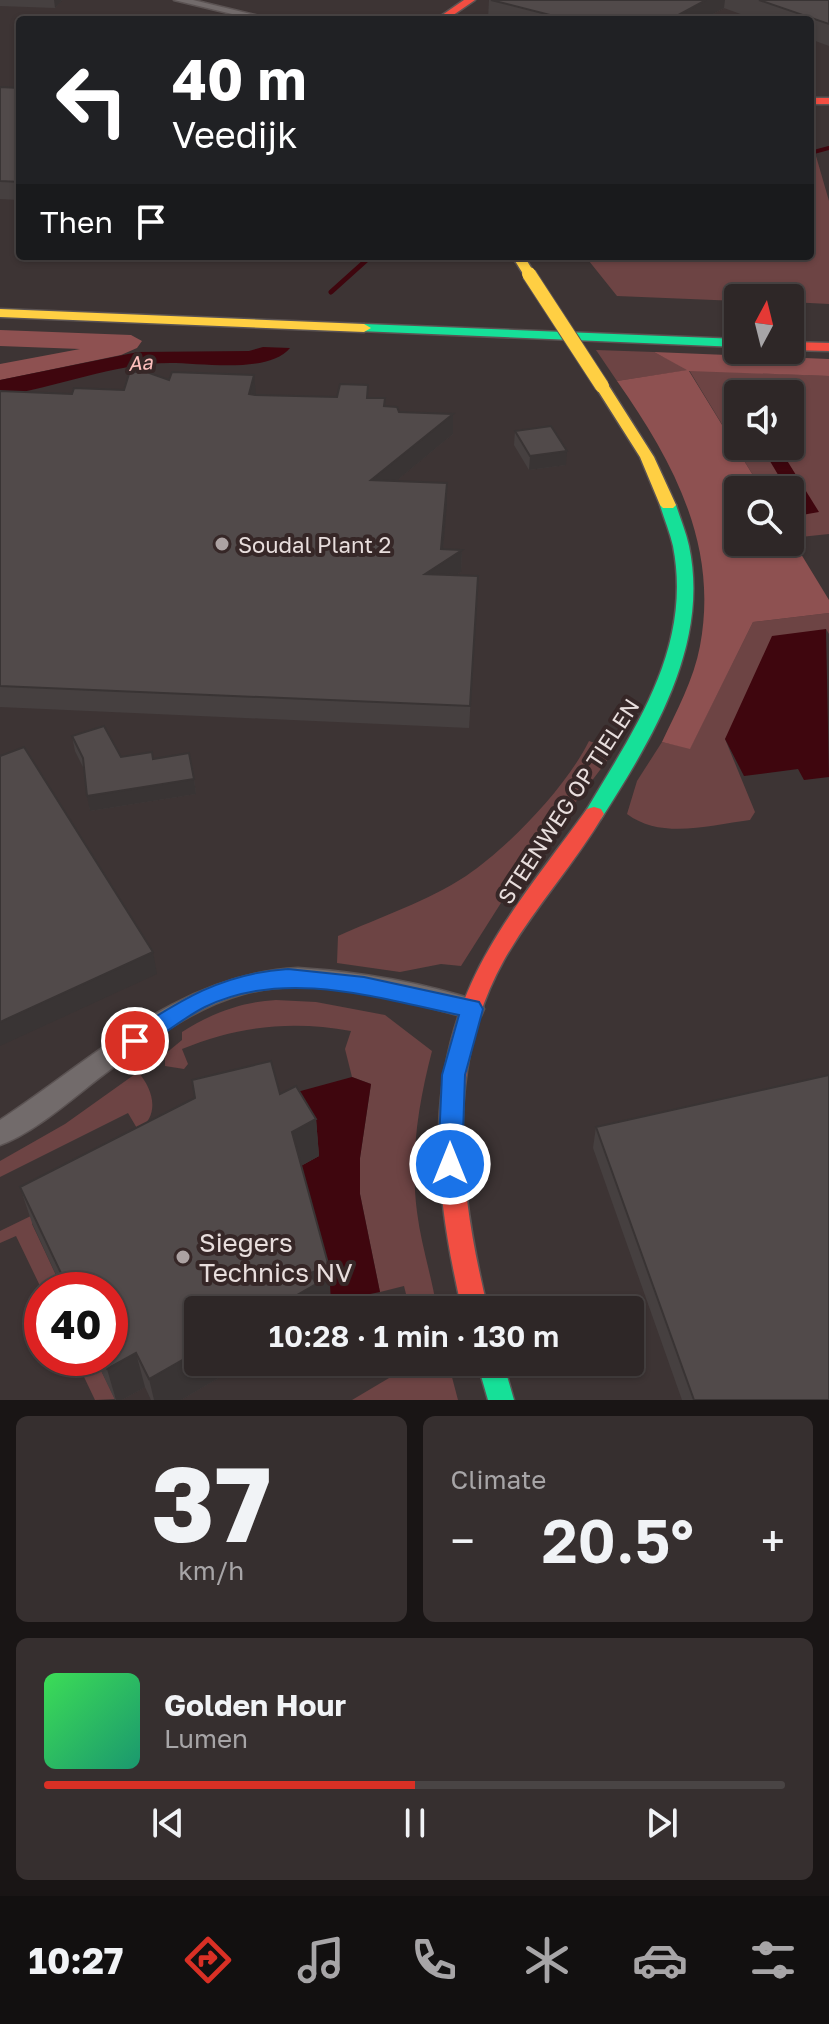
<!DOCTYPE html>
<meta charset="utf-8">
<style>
body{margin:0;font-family:"Golos Text",sans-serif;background:#362f2f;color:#f1f3f6;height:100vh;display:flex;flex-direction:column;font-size:30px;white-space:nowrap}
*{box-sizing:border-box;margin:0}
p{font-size:26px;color:#a7a5a7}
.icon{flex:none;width:44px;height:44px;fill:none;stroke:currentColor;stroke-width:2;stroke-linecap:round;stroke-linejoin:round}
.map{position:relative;height:1400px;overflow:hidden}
.panel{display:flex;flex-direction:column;gap:16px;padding:16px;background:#191515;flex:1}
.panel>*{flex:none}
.hud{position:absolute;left:16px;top:16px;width:798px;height:244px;border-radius:8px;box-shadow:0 2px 6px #0004,0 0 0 2px #494444;background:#202124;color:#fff;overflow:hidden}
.needle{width:52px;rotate:7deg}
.buttons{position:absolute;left:724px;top:284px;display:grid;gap:16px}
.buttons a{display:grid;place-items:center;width:80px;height:80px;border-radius:8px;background:#2e2727;box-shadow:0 2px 6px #0004,0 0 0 2px #494444;font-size:40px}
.speed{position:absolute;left:24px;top:1272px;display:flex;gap:16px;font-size:40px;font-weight:700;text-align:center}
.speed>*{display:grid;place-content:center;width:104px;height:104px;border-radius:50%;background:#2e2727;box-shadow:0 2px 6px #0004,0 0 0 2px #494444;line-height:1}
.speed .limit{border:12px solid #d22;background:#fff;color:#111}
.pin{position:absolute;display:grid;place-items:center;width:68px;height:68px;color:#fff;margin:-34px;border:4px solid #fff;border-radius:50%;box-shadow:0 2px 8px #0007}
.me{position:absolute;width:88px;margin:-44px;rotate:0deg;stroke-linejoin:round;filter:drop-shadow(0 0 6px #0008)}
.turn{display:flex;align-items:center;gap:28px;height:168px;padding:0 24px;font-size:36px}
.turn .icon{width:104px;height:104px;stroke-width:2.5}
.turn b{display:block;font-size:56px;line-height:68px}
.then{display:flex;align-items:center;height:76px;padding:0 24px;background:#0003;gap:16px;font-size:30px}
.big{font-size:60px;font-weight:600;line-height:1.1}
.panel .tile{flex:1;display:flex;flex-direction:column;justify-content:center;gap:12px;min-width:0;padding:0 28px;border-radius:12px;background:#362f2f}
.panel .dial{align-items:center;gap:0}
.dial b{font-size:104px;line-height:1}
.song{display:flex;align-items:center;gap:24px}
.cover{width:96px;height:96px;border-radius:12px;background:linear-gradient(135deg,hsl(130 70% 55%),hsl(160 70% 35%))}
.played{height:8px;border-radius:4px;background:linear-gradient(90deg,#d93025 50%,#494444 50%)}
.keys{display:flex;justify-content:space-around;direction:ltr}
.heat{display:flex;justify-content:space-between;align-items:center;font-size:44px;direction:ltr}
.panel .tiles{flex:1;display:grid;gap:16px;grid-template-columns:1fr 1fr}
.tile:last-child{grid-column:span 2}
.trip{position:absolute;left:184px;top:1296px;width:460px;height:80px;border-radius:8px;background:#2e2727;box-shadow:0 2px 6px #0004,0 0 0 2px #494444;font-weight:600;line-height:80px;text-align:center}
.menu{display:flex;height:128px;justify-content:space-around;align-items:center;background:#121010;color:#a7a5a7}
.menu .icon{width:56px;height:56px}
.menu .current{color:#d93025}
.menu b{font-size:36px;color:#f1f3f6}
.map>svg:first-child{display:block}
.green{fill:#6d4444;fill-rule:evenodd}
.forest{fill:#8e5151}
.water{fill:#3f060e}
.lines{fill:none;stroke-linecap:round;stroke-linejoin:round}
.stream-far1{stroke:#3f060e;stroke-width:4}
.stream{stroke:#3f060e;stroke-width:5}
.street-casing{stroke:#5b5353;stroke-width:3}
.fast-casing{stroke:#5b5353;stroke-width:3}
.slow-casing{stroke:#5b5353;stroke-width:3}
.jam-casing{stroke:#5b5353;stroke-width:3}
.street{fill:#726b6b;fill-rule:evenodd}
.fast{fill:#16e098;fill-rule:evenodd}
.slow{fill:#ffcf43;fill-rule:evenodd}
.jam{fill:#f24e42;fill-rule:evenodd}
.slow-bridge-casing{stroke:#5b5353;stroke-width:16;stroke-linecap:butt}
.slow-bridge{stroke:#ffcf43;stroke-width:14}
.wall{fill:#464040}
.shaded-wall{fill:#393434}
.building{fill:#514a4a;stroke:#393434;stroke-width:2}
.route{fill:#1a73e8;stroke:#114b97;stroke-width:2}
.poi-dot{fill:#aca2a2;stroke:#362727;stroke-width:3}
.labels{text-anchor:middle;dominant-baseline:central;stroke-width:8;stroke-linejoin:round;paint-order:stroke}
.far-water-label{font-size:20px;font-style:italic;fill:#febfbd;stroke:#362727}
.poi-label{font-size:22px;fill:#e8dedd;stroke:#362727;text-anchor:start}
.street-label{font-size:22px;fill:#e8dedd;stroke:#362727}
.near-poi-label{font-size:26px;fill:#e8dedd;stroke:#362727;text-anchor:start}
</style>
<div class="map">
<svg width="829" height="1400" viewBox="0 0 829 1400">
<rect width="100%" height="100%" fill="#3d3434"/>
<!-- green -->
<path class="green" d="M816,156L829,201V304L790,302V298L738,301L617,296L585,256H810V157Z
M596,350L654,352L689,370L829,376V534L791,538L790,490H762L689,370L617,381ZM738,394H790V446H738Z
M829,613V634L826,629L725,739L755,812L750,820C710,825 662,840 627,814L637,781L662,742L690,748L753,622Z
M589,741L615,750L506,895L461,966L441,964L400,972L337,963L338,936C380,917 428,901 466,876C509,847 567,786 589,741Z
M276,1000L316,1002L385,1015L432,1051C418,1105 410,1156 417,1212C421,1245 432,1277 437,1310H410L404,1286L380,1292L360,1194V1158L371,1084L352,1077L345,1049L351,1031C292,1020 238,1026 182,1049L188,1064L184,1069L165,1066V1054L182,1040V1032C212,1013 241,1002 276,1000Z
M138,1072C154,1090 160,1116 138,1130L128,1113L0,1177V1161L65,1124Z
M39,1212L32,1224L63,1290H42L16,1236L0,1243V1231Z
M75,1358H95L115,1399L95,1400Z
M416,1362H448L458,1400H352Z"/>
<!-- forest -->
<path class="forest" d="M0,330L131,335L142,341L137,348L121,355L0,380V364L80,349L0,346Z
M654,352L829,359V376L689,371L762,490H738V542H790V536L829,600V613L753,622L690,749L662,742C676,712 694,679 700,646C719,545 673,461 617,381L687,370Z"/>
<!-- water -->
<path class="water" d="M263,347L290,348C269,374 202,363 170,363C116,363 55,388 0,396V380L138,352L249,351Z
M761,446H778L819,512L802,515Z
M826,629L829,777L804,780L798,769L744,776L725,739L772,636Z
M352,1077L371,1084L360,1158V1194L380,1292L331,1302L275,1098Z"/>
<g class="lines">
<!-- stream-far1 -->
<path class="stream-far1" d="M810,153L829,148"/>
<!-- stream -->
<path class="stream" d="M331,292L371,256"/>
<!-- street casing -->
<g class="street-casing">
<path id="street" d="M174,0H193L276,20H257Z
M298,968C359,972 422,982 481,1002L484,1009L481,1016L472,1019C401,1000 317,974 243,994C195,1007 151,1040 111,1069C78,1093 37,1132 0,1145V1120C94,1058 180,974 298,968Z"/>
</g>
<!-- fast casing -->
<g class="fast-casing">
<path id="fast" d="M364,324L738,339V347L359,331L357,328Z
M668,500L676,505C680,518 686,532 689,546C710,645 652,739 601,819H587L584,814C633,731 693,649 673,546C670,532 664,519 660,505Z
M477,1362H503L514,1400H488Z"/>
</g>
<!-- slow casing -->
<g class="slow-casing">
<path id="slow" d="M512,256H524L535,274L533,277H525Z
M0,309L364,324L371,328L364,332L0,317Z
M602,382L607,383L654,457L676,505L673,508H663L660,505L640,457L595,386Z"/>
</g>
<!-- jam casing -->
<g class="jam-casing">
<path id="jam" d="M464,0H475L446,20H435Z
M810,98H829V104H810Z
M790,342L829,343V351L790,350Z
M594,807L601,809L604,814C574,865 533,909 504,960C443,1069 460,1194 488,1310H462C433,1184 421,1066 489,949C517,900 554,855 587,809Z"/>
</g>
<!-- street -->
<use href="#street" class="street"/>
<!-- fast -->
<use href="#fast" class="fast"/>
<!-- slow -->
<use href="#slow" class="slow"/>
<!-- jam -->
<use href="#jam" class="jam"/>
<!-- slow-bridge casing -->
<g class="slow-bridge-casing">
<path id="slow-bridge" d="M529,274L602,386"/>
</g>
<!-- slow-bridge -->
<use href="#slow-bridge" class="slow-bridge"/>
</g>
<!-- wall -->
<path class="wall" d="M0,0H62L55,8L0,6Z
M489,0H829V46L810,39V20H757L724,8L702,20H492L488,19Z
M0,87L20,88V200L0,199Z
M169,380L255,395L385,398V406L453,434L396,481L447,483L443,550H462L461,572L456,575L477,597L469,728L0,707V391L72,394L124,390Z
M515,431L566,465L529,470L514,445Z
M72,736L121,757L153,759L194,779L196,794L90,811L84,769L75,751Z
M280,1094L316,1119L319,1156L301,1166L331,1302L318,1307L198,1362H246L181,1400H151L145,1387L122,1400H115L95,1358H110V1290H63L32,1223L20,1187Z
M596,1127L829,1400H682L593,1148Z"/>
<!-- shaded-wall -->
<path class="shaded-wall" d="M54,0H62L55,8Z
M706,0H725L724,8L702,20H671V19Z
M254,375L256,395L249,394Z
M453,414V434L372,501L371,480Z
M567,451L566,465L529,470L530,456Z
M447,483V504L442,563L462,550L461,572L425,595V574L441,549Z
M194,779L196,794L90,811L87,796Z
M153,952L157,974L0,1046V1022Z
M316,1119L319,1156L295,1169L292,1132Z
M329,1267L331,1302L318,1307V1310H271L310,1273Z
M198,1351V1362H246L181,1400H154L149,1379Z
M136,1353L145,1387L122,1400H116L107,1369Z"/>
<!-- building -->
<path class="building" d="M491,0H706L671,19L675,20H550L543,18L550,15Z
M759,0H829V24Z
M0,87L20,88V182L0,181Z
M141,370L169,380L172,372L254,375L249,394L255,395L337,397L340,384L368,385L367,398H385L384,406L397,407L399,412L453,414L371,480L447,483L441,549L462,550L425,574L478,576L470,706L0,686V391L72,394L74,388L124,390L129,374Z
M551,426L567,451L530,456L515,431Z
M104,726L121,757L152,752L153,759L189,753L194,779L87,796L83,758L72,736Z
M24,747L153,952L0,1022V756Z
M271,1061L280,1094L296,1086L316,1119L292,1132L329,1267L310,1273L316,1284L271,1310H198V1351L149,1379L136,1353L107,1369L101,1358H110V1290H69L20,1187L195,1098L192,1080Z
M829,1075V1400H694L596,1127Z"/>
<!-- route -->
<path class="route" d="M288,969L364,977L479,1002L483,1009L465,1075L462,1164L458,1172L450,1175L441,1172L438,1164L442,1075L459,1015C378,998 284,968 205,1007C183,1018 163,1035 143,1048H127L123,1041L127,1035C180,1000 223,973 288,969Z"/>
<!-- markers -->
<g class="poi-dot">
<circle cx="222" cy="544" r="8"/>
<circle cx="183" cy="1257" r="8"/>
</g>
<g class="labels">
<!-- far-water labels -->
<g class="far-water-label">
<text transform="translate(140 362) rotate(-5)">Aa</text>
</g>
<!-- poi labels -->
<g class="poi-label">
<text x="238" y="544">Soudal Plant 2</text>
</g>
<!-- street labels -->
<g class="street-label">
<text transform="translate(568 801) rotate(-57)">STEENWEG OP TIELEN</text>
</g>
<!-- near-poi labels -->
<g class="near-poi-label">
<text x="199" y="1242">Siegers<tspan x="199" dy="30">Technics NV</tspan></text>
</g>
</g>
</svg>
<div class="buttons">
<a><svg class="needle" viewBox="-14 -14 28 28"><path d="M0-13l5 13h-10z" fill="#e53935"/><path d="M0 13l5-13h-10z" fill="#a7a5a7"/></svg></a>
<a><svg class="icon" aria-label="sound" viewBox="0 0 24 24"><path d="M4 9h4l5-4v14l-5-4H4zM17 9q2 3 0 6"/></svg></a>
<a><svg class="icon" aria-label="search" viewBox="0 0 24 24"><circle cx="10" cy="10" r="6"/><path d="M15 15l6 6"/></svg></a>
</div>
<div class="speed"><div class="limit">40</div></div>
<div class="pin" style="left:135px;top:1041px;background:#d93025"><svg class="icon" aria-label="arrive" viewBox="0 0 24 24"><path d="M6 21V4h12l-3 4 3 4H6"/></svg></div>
<svg class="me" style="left:450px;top:1164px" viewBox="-20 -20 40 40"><circle r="17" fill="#1a73e8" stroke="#fff" stroke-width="3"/><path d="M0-11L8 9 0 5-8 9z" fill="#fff"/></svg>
<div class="trip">10:28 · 1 min · 130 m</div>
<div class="hud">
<div class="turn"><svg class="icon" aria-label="left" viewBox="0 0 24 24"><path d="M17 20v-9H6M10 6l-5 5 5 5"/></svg><div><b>40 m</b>Veedijk</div></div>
<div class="then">Then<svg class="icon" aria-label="arrive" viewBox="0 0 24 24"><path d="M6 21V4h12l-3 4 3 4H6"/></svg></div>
</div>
</div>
<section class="panel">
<div class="tiles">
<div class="tile dial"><b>37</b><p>km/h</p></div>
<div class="tile"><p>Climate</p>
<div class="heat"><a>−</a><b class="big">20.5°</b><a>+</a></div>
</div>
<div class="tile">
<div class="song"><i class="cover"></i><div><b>Golden Hour</b><p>Lumen</p></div></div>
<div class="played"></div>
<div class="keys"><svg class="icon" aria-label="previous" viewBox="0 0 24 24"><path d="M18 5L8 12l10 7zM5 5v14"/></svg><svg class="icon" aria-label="pause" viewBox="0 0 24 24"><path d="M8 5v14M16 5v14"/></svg><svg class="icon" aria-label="next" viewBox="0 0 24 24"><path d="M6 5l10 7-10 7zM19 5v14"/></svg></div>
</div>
</div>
</section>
<nav class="menu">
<b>10:27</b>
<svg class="icon current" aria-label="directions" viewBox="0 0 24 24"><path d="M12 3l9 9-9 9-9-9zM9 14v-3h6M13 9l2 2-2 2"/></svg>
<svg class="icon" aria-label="music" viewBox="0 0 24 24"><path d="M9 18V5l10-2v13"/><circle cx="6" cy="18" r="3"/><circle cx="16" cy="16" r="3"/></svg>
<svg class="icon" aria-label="phone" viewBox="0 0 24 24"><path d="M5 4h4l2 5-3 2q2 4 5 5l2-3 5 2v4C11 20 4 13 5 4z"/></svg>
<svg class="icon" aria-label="climate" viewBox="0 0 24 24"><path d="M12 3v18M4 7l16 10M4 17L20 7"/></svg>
<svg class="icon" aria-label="car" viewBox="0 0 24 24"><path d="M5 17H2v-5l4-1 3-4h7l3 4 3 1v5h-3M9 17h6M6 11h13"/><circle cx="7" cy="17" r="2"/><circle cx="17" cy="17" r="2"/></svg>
<svg class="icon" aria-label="filters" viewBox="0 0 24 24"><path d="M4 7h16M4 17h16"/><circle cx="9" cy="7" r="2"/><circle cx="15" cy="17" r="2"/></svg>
</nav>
